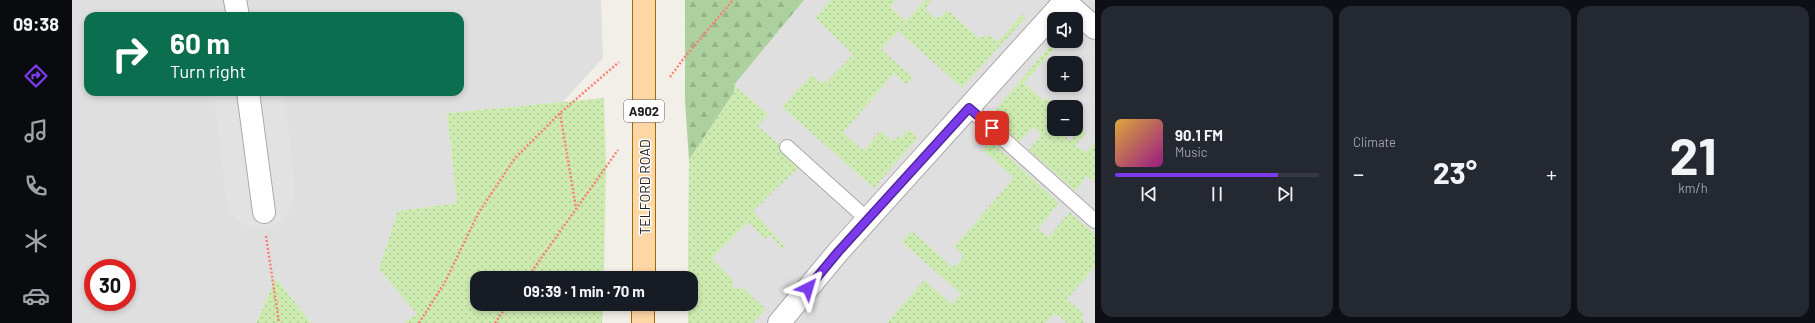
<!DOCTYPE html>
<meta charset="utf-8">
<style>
body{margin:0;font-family:Barlow,sans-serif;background:#242831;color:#f1f3f6;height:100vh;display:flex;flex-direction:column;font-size:15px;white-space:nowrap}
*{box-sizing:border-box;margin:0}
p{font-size:13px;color:#9ea1a6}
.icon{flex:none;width:22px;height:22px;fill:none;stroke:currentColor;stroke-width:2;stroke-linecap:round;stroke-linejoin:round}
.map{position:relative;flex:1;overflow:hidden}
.drawer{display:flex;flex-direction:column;gap:6px;padding:6px;background:#0d0f14;width:720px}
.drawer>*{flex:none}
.hud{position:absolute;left:12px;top:12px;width:380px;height:84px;border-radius:12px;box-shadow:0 2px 6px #0003;background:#0b6e4f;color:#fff;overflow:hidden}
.tools{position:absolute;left:975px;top:12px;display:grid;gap:8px}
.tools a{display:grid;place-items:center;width:36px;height:36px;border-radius:8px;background:#171b24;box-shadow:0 2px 6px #0003;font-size:20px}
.speed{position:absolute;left:12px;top:259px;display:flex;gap:8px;font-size:20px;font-weight:700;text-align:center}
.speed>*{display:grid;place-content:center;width:52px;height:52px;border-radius:50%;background:#171b24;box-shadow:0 2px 6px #0003;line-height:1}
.speed .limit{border:6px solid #d22;background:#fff;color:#111}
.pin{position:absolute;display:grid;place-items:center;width:34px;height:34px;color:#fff;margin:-17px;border-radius:8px;box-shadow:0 2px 6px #0006}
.me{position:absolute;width:44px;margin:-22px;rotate:40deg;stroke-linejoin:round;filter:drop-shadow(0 0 3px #0008)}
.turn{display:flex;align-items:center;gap:14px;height:84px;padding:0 20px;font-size:18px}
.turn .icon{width:52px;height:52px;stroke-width:2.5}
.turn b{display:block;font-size:28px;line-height:34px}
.big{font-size:30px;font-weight:700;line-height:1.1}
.drawer .widget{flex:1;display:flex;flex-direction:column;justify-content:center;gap:6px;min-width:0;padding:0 14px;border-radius:12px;background:#242831}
.drawer .dial{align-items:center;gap:0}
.dial b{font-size:52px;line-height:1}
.song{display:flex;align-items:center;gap:12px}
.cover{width:48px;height:48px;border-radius:6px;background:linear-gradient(135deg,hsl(40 70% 55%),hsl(310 70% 35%))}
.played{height:4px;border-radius:2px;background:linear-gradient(90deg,#7c3aed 80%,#363941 80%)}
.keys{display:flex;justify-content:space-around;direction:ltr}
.heat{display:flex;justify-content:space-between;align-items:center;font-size:22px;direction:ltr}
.drawer .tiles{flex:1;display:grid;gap:6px;grid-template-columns:repeat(3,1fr)}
.trip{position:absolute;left:398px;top:271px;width:228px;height:40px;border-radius:12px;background:#171b24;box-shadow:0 2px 6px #0003;font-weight:700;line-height:40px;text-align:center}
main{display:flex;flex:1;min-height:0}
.dock{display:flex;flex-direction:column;width:72px;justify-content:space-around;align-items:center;background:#090b0e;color:#9ea1a6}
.dock .icon{width:28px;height:28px}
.dock .selected{color:#7c3aed}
.dock b{font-size:18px;color:#f1f3f6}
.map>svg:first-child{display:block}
.residential{fill:#e0dfdf;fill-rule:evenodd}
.grass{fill:url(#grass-dots)}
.forest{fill:url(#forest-firs)}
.parking{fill:#e2e2e2}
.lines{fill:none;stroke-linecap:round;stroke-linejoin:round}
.service-casing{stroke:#a9a9a9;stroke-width:16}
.minor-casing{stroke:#a9a9a9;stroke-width:24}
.primary-casing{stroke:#a06b00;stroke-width:24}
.path{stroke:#fa8072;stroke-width:2.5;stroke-dasharray:2 2;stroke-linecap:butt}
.service{stroke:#fff;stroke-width:14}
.minor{stroke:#fff;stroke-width:22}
.primary{stroke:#fcd6a4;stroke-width:22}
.primary-bridge-casing{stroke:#a06b00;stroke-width:24;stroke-linecap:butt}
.primary-bridge{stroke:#fcd6a4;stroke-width:22}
.route-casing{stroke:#51269a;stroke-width:10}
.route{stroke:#7c3aed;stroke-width:7}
.labels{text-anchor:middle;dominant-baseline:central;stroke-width:3;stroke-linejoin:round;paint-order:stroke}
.shield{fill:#fff;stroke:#646464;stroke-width:1}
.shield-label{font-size:13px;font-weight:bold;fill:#222}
.street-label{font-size:14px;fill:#222;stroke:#fff}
</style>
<main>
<nav class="dock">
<b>09:38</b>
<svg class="icon selected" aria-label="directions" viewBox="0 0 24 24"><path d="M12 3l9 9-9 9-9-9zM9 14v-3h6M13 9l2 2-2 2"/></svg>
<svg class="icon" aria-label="music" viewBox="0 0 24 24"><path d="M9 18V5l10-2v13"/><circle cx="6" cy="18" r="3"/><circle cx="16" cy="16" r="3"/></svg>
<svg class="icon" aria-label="phone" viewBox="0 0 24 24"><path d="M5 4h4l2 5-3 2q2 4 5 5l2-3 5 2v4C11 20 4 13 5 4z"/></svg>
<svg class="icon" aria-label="climate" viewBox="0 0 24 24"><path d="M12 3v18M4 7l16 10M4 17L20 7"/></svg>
<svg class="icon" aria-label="car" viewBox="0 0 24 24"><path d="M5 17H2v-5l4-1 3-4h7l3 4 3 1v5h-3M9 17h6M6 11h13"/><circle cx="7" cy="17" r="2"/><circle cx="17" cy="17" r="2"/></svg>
</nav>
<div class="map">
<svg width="1023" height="323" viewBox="0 0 1023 323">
<defs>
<pattern id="grass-dots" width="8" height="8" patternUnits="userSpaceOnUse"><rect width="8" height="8" fill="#cdebb0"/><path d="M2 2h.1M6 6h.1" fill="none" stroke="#b0c997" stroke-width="1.8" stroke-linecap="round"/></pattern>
<pattern id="forest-firs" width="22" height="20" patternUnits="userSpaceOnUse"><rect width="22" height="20" fill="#add19e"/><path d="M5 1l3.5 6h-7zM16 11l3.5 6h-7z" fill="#95b388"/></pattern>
</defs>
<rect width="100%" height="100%" fill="#f2efe9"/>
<!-- residential -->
<path class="residential" d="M0,0H529L531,58L491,102L375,113L385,203L326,211L345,314L332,323H239L204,278L184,323H0ZM16,16H388V92H16ZM21,268H55V302H21Z
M732,0H1023V323H616V304H619V278H616L617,160L662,92V85ZM982,19H1004V41H982ZM982,63H1004V85H982ZM982,107H1004V129H982Z"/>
<!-- grass -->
<path class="grass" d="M759,0H824L818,7L834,21L853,0H859L856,4L854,10L864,18L870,16L875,10L908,39L912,35L915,37L917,35L926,42L950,14L954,17L890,88L826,31L809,49L840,77L834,84L822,73L771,133L792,151L808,131L820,141L824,136L828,139L836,129L846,137L802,188L710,107L739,75L748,83L751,80L754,83L781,54L743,18Z
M979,45L983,48L952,83L972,101L975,98L985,107H982V129H985L998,141L1009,129L1014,133L1003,146L1007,149L1009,148L1014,152L1023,143V182L1015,176L1003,191L957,150L969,135L961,127L947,142L918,116Z
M662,85L696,114L686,126L730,164L681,211L714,248L712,250L698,235L693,239L676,222L640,258L661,280V288L672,289L694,309L681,323H616V304H619V278H616L617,160L662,92Z
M532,98L534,166L532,278H405V304H531L530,323H332L345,314L307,269L326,211L385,203L375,113Z
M919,141L987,203L966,229L976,237L998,212L1023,235V267L995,299L1012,315L1009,319L1013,323H995L983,313L973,323H815L852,280L880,304L889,294L830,242L840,231L879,266H884L890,259V254L882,247L942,178L911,150Z
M204,278L239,323H184Z"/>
<!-- forest -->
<path class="forest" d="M613,0H732L662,85V92L617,160L613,101Z"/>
<!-- parking -->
<path class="parking" d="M144,92H212L223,190L222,201L217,212L209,221L198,227L187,229L175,226L165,220L157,210L154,198L143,101Z"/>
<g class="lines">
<!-- service casing -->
<g class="service-casing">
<path id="service" d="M897,108L1023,221
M715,147L796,220"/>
</g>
<!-- minor casing -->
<g class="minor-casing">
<path id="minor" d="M163,0L166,16
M991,0L1023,28
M176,92L192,212
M707,323L766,252L993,1"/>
</g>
<!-- primary casing -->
<g class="primary-casing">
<path id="primary" d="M572,0V40
M572,278V181
M571,323V304"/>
</g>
<!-- path -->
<path class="path" d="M598,77L612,58L661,0
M488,113L504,208
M194,236L207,323
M455,278L546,150
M347,323L373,282L407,212L443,158L488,113L547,62
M423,323L436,304"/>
<!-- service -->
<use href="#service" class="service"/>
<!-- minor -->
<use href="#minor" class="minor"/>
<!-- primary -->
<use href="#primary" class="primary"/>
<!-- primary-bridge casing -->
<g class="primary-bridge-casing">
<path id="primary-bridge" d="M572,181V40"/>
</g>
<!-- primary-bridge -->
<use href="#primary-bridge" class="primary-bridge"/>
</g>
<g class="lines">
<!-- route casing -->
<g class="route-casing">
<path id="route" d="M736,288L766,252L897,108L920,128"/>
</g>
<!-- route -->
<use href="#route" class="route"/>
</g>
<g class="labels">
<!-- shield labels -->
<rect class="shield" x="552" y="100" width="40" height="22" rx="3"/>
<g class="shield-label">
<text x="572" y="111">A902</text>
</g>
<!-- street labels -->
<g class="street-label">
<text transform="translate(572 187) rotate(-90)">TELFORD ROAD</text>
</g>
</g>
</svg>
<div class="tools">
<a><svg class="icon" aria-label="sound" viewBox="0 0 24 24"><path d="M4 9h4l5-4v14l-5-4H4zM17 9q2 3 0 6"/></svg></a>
<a>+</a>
<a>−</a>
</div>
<div class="speed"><div class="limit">30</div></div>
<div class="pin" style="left:920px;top:128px;background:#d93025"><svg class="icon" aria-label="arrive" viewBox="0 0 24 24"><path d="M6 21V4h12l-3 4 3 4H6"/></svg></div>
<svg class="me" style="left:736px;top:288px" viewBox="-20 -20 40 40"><path d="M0-17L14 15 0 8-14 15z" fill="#7c3aed" stroke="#fff" stroke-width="4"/></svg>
<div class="trip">09:39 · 1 min · 70 m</div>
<div class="hud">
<div class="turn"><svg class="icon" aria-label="right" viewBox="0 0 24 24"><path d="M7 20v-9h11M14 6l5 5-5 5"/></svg><div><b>60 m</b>Turn right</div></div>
</div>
</div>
<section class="drawer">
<div class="tiles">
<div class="widget">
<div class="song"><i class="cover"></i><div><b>90.1 FM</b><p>Music</p></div></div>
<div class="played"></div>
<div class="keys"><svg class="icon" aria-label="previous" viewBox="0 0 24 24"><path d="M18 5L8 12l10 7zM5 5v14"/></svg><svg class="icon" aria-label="pause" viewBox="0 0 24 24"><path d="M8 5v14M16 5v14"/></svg><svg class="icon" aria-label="next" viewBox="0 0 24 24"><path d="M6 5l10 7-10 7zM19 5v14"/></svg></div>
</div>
<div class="widget"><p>Climate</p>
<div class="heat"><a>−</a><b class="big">23°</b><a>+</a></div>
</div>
<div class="widget dial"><b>21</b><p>km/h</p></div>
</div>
</section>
</main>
